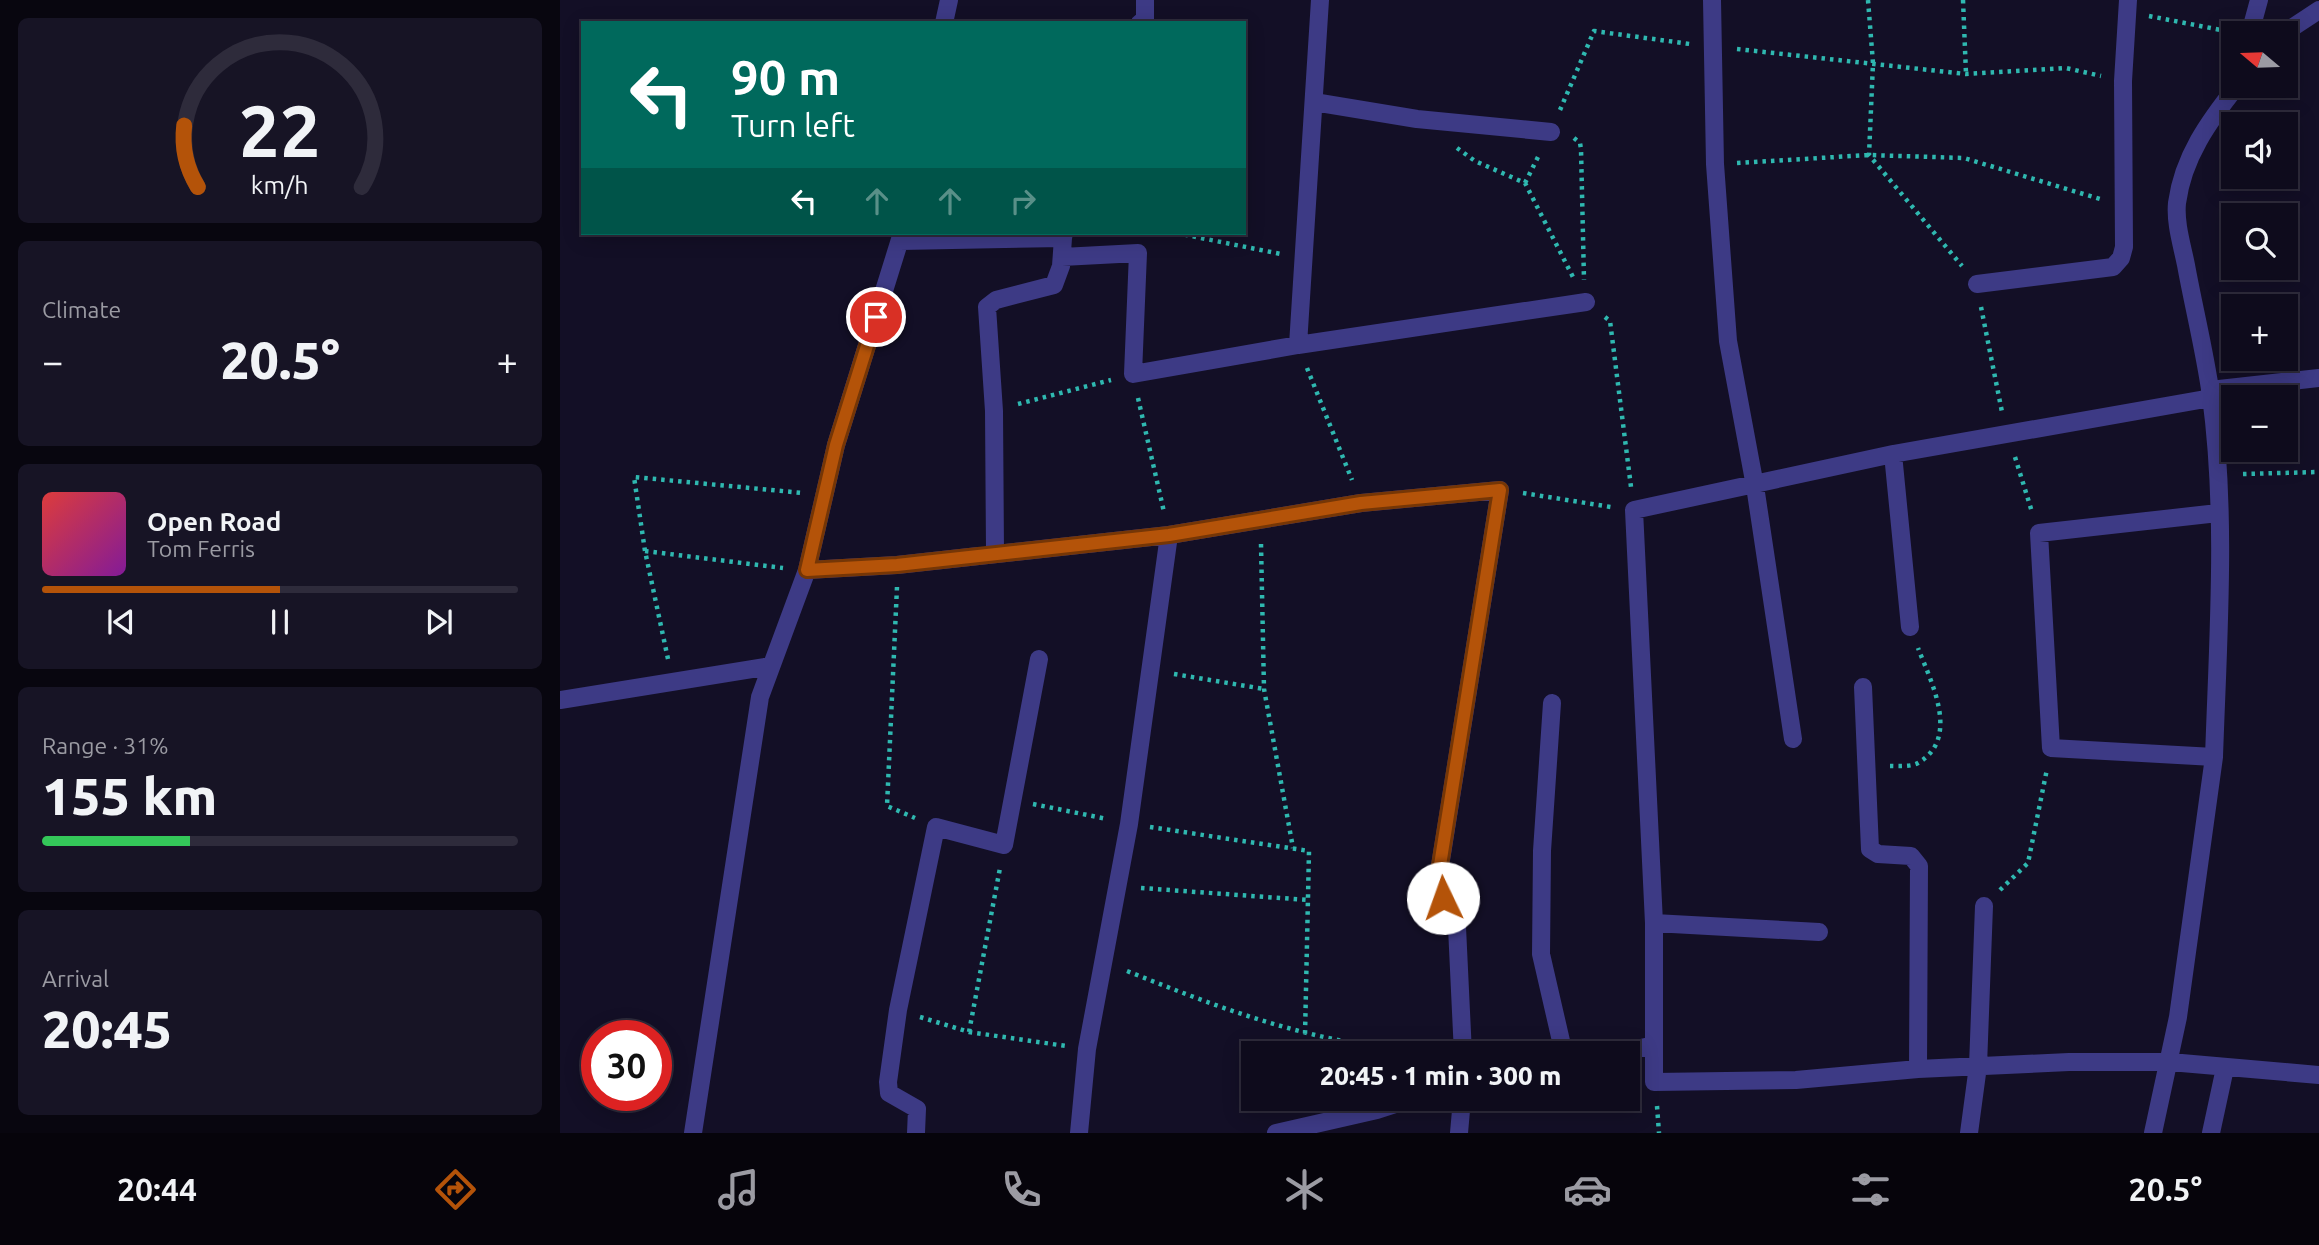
<!DOCTYPE html>
<meta charset="utf-8">
<style>
body{margin:0;font-family:Ubuntu,sans-serif;background:#171425;color:#f1f3f6;height:100vh;display:flex;flex-direction:column;font-size:26px;white-space:nowrap}
*{box-sizing:border-box;margin:0}
p{font-size:23px;color:#9b9ba3}
.icon{flex:none;width:38px;height:38px;fill:none;stroke:currentColor;stroke-width:2;stroke-linecap:round;stroke-linejoin:round}
.map{position:relative;flex:1;overflow:hidden}
.sheet{display:flex;flex-direction:column;gap:18px;padding:18px;background:#08060f;width:560px}
.sheet>*{flex:none}
.guide{position:absolute;left:21px;top:21px;width:665px;height:214px;border-radius:0px;box-shadow:0 4px 18px #0003,0 0 0 2px #2e2b3b;background:#00695c;color:#fff;overflow:hidden}
.needle{width:46px;rotate:289deg}
.tools{position:absolute;left:1661px;top:21px;display:grid;gap:14px}
.tools a{display:grid;place-items:center;width:77px;height:77px;border-radius:0px;background:#0e0b1c;box-shadow:0 4px 18px #0003,0 0 0 2px #2e2b3b;font-size:35px}
.speed{position:absolute;left:21px;top:1020px;display:flex;gap:14px;font-size:35px;font-weight:700;text-align:center}
.speed>*{display:grid;place-content:center;width:91px;height:91px;border-radius:50%;background:#0e0b1c;box-shadow:0 4px 18px #0003,0 0 0 2px #2e2b3b;line-height:1}
.speed .limit{border:10px solid #d22;background:#fff;color:#111}
.pin{position:absolute;display:grid;place-items:center;width:60px;height:60px;color:#fff;margin:-30px;border:4px solid #fff;border-radius:50%;box-shadow:0 2px 7px #0007}
.me{position:absolute;width:77px;margin:-38px;rotate:357deg;stroke-linejoin:round;filter:drop-shadow(0 0 5px #0008)}
.turn{display:flex;align-items:center;gap:24px;height:147px;padding:0 35px;font-size:32px}
.turn .icon{width:91px;height:91px;stroke-width:2.5}
.turn b{display:block;font-size:49px;line-height:60px}
.lanes{display:flex;align-items:center;height:66px;padding:0 35px;background:#0003;justify-content:center;gap:35px;direction:ltr}
.lanes .off{opacity:.35}
.big{font-size:52px;font-weight:800;line-height:1.1}
.sheet .widget{flex:1;display:flex;flex-direction:column;justify-content:center;gap:10px;min-width:0;padding:0 24px;border-radius:10px;background:#171425}
.sheet .dial{align-items:center;gap:0}
.dial svg{height:182px;overflow:visible;fill:none;stroke:#2e2b3b;stroke-width:7;stroke-linecap:round;text-anchor:middle}
.dial text{fill:#f1f3f6;stroke:none}
.song{display:flex;align-items:center;gap:21px}
.cover{width:84px;height:84px;border-radius:10px;background:linear-gradient(135deg,hsl(0 70% 55%),hsl(290 70% 35%))}
.played{height:7px;border-radius:4px;background:linear-gradient(90deg,#b45309 50%,#2e2b3b 50%)}
.keys{display:flex;justify-content:space-around;direction:ltr}
.heat{display:flex;justify-content:space-between;align-items:center;font-size:38px;direction:ltr}
.charge{height:10px;border-radius:5px;background:linear-gradient(90deg,#34c759 31%,#2e2b3b 0)}
.trip{position:absolute;left:681px;top:1041px;width:399px;height:70px;border-radius:0px;background:#0e0b1c;box-shadow:0 4px 18px #0003,0 0 0 2px #2e2b3b;font-weight:800;line-height:70px;text-align:center}
.tab-bar{display:flex;height:112px;justify-content:space-around;align-items:center;background:#06040b;color:#9b9ba3}
.tab-bar .icon{width:49px;height:49px}
.tab-bar .active{color:#b45309}
.tab-bar b{font-size:32px;color:#f1f3f6}
main{display:flex;flex:1;min-height:0}
.map>svg:first-child{display:block}
.lines{fill:none;stroke-linecap:round;stroke-linejoin:round}
.path{stroke:#2fb8b0;stroke-width:4.5;stroke-dasharray:3.5 5;stroke-linecap:butt}
.minor{stroke:#3d3a85;stroke-width:18}
.route-casing{stroke:#753606;stroke-width:18}
.route{stroke:#b45309;stroke-width:12}
</style>
<main>
<section class="sheet">
<div class="widget dial"><svg viewBox="0 0 100 80">
<path d="M14 69A42 42 0 1 1 86 69"/>
<path d="M14 69A42 42 0 0 1 8 42" stroke="#b45309"/>
<text x="50" y="56" font-size="32" font-weight="700">22</text>
<text x="50" y="72" font-size="11">km/h</text>
</svg></div>
<div class="widget"><p>Climate</p>
<div class="heat"><a>−</a><b class="big">20.5°</b><a>+</a></div>
</div>
<div class="widget">
<div class="song"><i class="cover"></i><div><b>Open Road</b><p>Tom Ferris</p></div></div>
<div class="played"></div>
<div class="keys"><svg class="icon" aria-label="previous" viewBox="0 0 24 24"><path d="M18 5L8 12l10 7zM5 5v14"/></svg><svg class="icon" aria-label="pause" viewBox="0 0 24 24"><path d="M8 5v14M16 5v14"/></svg><svg class="icon" aria-label="next" viewBox="0 0 24 24"><path d="M6 5l10 7-10 7zM19 5v14"/></svg></div>
</div>
<div class="widget"><p>Range · 31%</p><b class="big">155 km</b><div class="charge"></div></div>
<div class="widget"><p>Arrival</p><b class="big">20:45</b></div>
</section>
<div class="map">
<svg width="1759" height="1133" viewBox="0 0 1759 1133">
<rect width="100%" height="100%" fill="#130f26"/>
<g class="lines">
<!-- path -->
<path class="path" d="M1308,0L1313,63L1309,155L1402,266
M1403,0L1406,74
M1589,16L1666,31
M1177,49L1406,74L1506,68L1541,76
M1000,110L1034,31L1130,44
M1014,138L1020,143L1021,149L1024,280
M897,148L915,161L965,183L1015,281
M1177,163L1309,155L1404,158L1540,199
M965,183L980,153
M616,233L721,254
M1421,307L1442,412
M1045,317L1050,321L1071,487
M747,368L792,480
M578,398L604,512
M458,404L551,380
M1455,457L1472,512
M1683,474L1759,472
M963,493L1051,507
M701,544L704,689L733,848
M85,551L223,568
M337,587L327,806L355,818
M108,659L85,551L74,477L243,493
M614,674L704,689
M1330,766C1338,766 1351,767 1358,763C1401,738 1371,682 1358,648
M473,804L547,819
M590,827L749,851L745,1035
M581,888L748,900
M1440,890L1468,863L1487,769
M567,971C647,1003 720,1031 805,1045L807,1054
M360,1017L409,1032L506,1046
M409,1032L440,868
M1097,1106L1099,1133"/>
<!-- minor -->
<path class="minor" d="M1152,0L1155,164L1168,341L1195,486L1233,739
M384,23L389,0
M580,23L585,20V0
M1690,33L1699,0
M1724,33L1759,10
M754,102L857,119L991,132
M340,241L503,238L504,233
M502,257L578,253L573,374L738,345L1026,302
M1417,284L1553,267L1561,258L1564,247L1563,81L1568,0
M738,345L760,0
M1650,390L1759,378
M1651,398L1333,454L1074,510L1094,923V1082L1236,1080L1358,1069L1509,1062H1610L1759,1075
M1333,454L1350,627
M1658,513L1479,533L1491,748L1654,757C1658,638 1667,515 1651,396C1645,352 1634,309 1626,265C1622,245 1615,223 1617,203C1623,157 1649,121 1677,86
M435,552L434,411L427,307L436,300L494,285L501,266L503,238
M247,570L337,565L609,535L801,503L940,490L877,885L878,895L896,906L903,1054
M1303,687L1310,849L1318,854L1351,856L1359,866L1358,1069
M0,700L211,666
M992,703L982,851L981,954L1004,1054
M1094,923L1259,932
M1056,1054L1094,1045
M133,1133L200,697L247,570L276,445L342,233
M356,1133L357,1109L329,1093L328,1082L338,1010L376,827L444,845L479,659
M519,1133L527,1049L569,824L609,535
M716,1133L817,1110L851,1099
M899,1133L902,1099
M1409,1133L1418,1066L1424,906
M1593,1133L1618,1017L1654,757
M1651,1133L1665,1068"/>
</g>
<g class="lines">
<!-- route casing -->
<g class="route-casing">
<path id="route" d="M316,317L276,445L247,570L337,565L609,535L801,503L940,490L877,884L878,895L883,898"/>
</g>
<!-- route -->
<use href="#route" class="route"/>
</g>
</svg>
<div class="tools">
<a><svg class="needle" viewBox="-14 -14 28 28"><path d="M0-13l5 13h-10z" fill="#e53935"/><path d="M0 13l5-13h-10z" fill="#9b9ba3"/></svg></a>
<a><svg class="icon" aria-label="sound" viewBox="0 0 24 24"><path d="M4 9h4l5-4v14l-5-4H4zM17 9q2 3 0 6"/></svg></a>
<a><svg class="icon" aria-label="search" viewBox="0 0 24 24"><circle cx="10" cy="10" r="6"/><path d="M15 15l6 6"/></svg></a>
<a>+</a>
<a>−</a>
</div>
<div class="speed"><div class="limit">30</div></div>
<div class="pin" style="left:316px;top:317px;background:#d93025"><svg class="icon" aria-label="arrive" viewBox="0 0 24 24"><path d="M6 21V4h12l-3 4 3 4H6"/></svg></div>
<svg class="me" style="left:883px;top:898px" viewBox="-20 -20 40 40"><circle r="19" fill="#fff"/><path d="M0-13L10 11 0 6-10 11z" fill="#b45309"/></svg>
<div class="trip">20:45 · 1 min · 300 m</div>
<div class="guide">
<div class="turn"><svg class="icon" aria-label="left" viewBox="0 0 24 24"><path d="M17 20v-9H6M10 6l-5 5 5 5"/></svg><div><b>90 m</b>Turn left</div></div>
<div class="lanes"><svg class="icon" aria-label="left" viewBox="0 0 24 24"><path d="M17 20v-9H6M10 6l-5 5 5 5"/></svg><svg class="icon off" aria-label="ahead" viewBox="0 0 24 24"><path d="M12 20V5M6 11l6-6 6 6"/></svg><svg class="icon off" aria-label="ahead" viewBox="0 0 24 24"><path d="M12 20V5M6 11l6-6 6 6"/></svg><svg class="icon off" aria-label="right" viewBox="0 0 24 24"><path d="M7 20v-9h11M14 6l5 5-5 5"/></svg></div>
</div>
</div>
</main>
<nav class="tab-bar">
<b>20:44</b>
<svg class="icon active" aria-label="directions" viewBox="0 0 24 24"><path d="M12 3l9 9-9 9-9-9zM9 14v-3h6M13 9l2 2-2 2"/></svg>
<svg class="icon" aria-label="music" viewBox="0 0 24 24"><path d="M9 18V5l10-2v13"/><circle cx="6" cy="18" r="3"/><circle cx="16" cy="16" r="3"/></svg>
<svg class="icon" aria-label="phone" viewBox="0 0 24 24"><path d="M5 4h4l2 5-3 2q2 4 5 5l2-3 5 2v4C11 20 4 13 5 4z"/></svg>
<svg class="icon" aria-label="climate" viewBox="0 0 24 24"><path d="M12 3v18M4 7l16 10M4 17L20 7"/></svg>
<svg class="icon" aria-label="car" viewBox="0 0 24 24"><path d="M5 17H2v-5l4-1 3-4h7l3 4 3 1v5h-3M9 17h6M6 11h13"/><circle cx="7" cy="17" r="2"/><circle cx="17" cy="17" r="2"/></svg>
<svg class="icon" aria-label="filters" viewBox="0 0 24 24"><path d="M4 7h16M4 17h16"/><circle cx="9" cy="7" r="2"/><circle cx="15" cy="17" r="2"/></svg>
<b>20.5°</b>
</nav>
